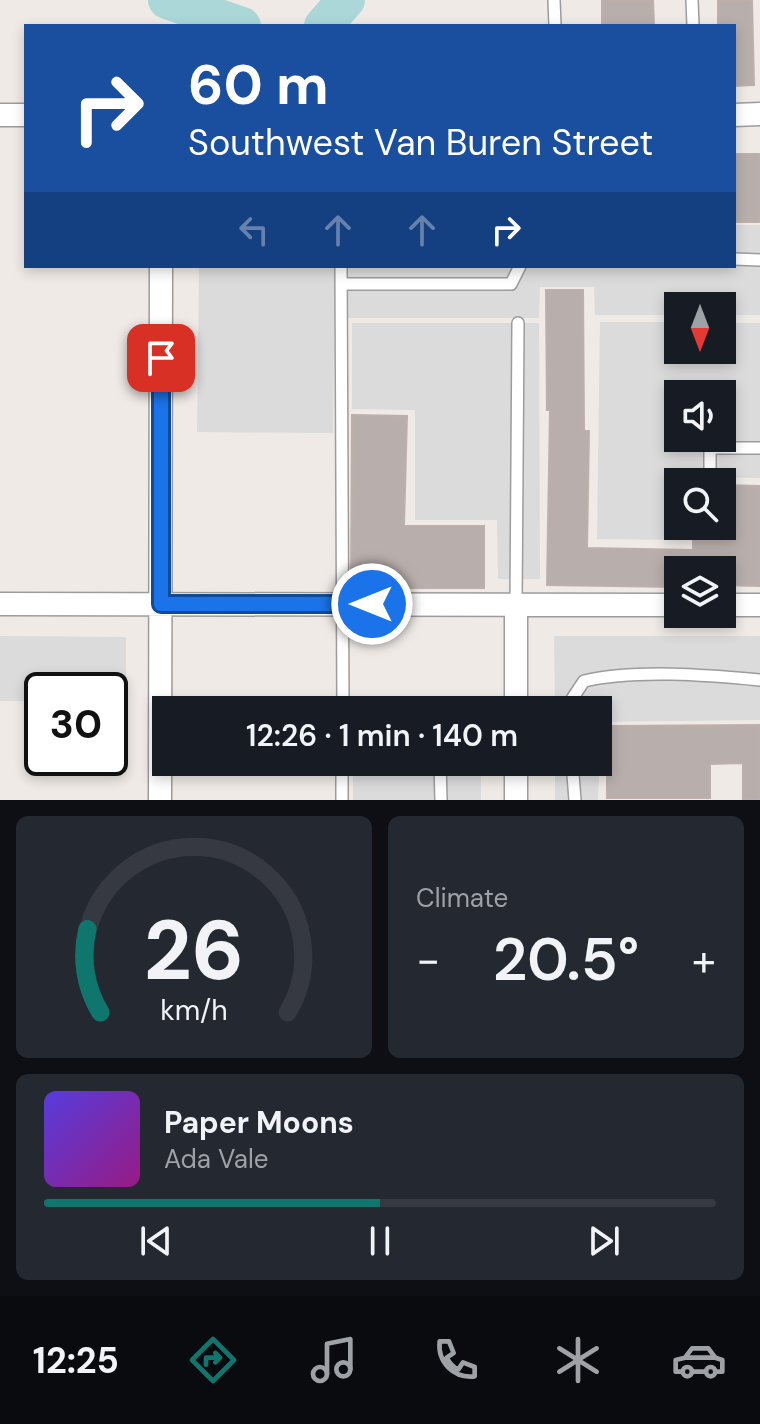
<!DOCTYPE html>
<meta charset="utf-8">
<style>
body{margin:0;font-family:"DM Sans",sans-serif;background:#242831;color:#f1f3f6;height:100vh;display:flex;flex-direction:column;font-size:30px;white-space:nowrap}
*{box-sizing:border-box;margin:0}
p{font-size:26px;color:#9ea1a6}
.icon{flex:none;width:44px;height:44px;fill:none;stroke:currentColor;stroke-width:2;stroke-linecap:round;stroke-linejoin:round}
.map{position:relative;height:800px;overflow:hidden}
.panel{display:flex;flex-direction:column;gap:16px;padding:16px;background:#0d0f14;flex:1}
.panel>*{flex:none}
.banner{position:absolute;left:24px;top:24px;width:712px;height:244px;border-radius:0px;box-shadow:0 4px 12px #0003;background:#1a4fa0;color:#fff;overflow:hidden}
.needle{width:52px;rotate:180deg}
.buttons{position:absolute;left:664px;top:292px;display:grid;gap:16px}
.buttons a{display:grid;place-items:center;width:72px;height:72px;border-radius:0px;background:#171b24;box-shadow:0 4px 12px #0003;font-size:40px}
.speed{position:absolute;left:24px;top:672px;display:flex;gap:16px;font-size:40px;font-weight:700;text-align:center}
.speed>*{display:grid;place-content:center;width:104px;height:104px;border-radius:50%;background:#171b24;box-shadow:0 4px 12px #0003;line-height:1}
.speed .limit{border:4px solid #111;border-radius:12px;background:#fff;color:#111}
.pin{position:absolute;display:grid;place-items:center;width:68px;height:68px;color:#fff;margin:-34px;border-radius:16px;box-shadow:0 4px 12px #0006}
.me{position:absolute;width:88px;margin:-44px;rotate:270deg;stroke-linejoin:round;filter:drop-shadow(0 0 6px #0008)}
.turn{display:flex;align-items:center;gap:28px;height:168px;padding:0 32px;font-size:36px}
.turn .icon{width:104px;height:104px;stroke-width:2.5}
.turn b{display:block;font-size:56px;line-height:68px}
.lanes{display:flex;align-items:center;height:76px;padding:0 32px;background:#0003;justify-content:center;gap:40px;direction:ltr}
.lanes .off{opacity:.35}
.big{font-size:60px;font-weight:600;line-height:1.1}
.panel .card{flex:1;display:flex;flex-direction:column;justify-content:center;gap:12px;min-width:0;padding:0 28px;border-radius:12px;background:#242831}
.panel .dial{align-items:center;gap:0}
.dial svg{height:208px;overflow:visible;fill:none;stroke:#363941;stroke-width:7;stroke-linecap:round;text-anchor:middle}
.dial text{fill:#f1f3f6;stroke:none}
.song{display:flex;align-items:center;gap:24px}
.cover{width:96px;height:96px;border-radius:12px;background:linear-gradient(135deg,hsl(250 70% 55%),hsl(310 70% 35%))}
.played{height:8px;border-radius:4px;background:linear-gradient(90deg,#0f766e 50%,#363941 50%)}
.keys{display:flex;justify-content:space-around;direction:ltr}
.heat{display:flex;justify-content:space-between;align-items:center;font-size:44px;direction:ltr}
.panel .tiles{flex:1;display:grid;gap:16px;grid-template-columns:1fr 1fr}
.card:last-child{grid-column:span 2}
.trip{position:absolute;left:152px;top:696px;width:460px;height:80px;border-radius:0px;background:#171b24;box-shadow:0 4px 12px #0003;font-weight:600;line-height:80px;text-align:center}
.dock{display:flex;height:128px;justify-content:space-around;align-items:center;background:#090b0e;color:#9ea1a6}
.dock .icon{width:56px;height:56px}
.dock .on{color:#0f766e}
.dock b{font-size:36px;color:#f1f3f6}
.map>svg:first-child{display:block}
.parking{fill:#dbdbdb;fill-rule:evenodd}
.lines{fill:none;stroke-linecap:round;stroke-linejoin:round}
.river{stroke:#abd7d8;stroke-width:38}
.building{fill:#b8afac;stroke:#bfafaa;stroke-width:2}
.service-casing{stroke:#9c9c9c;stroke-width:14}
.minor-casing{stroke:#9c9c9c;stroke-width:25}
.service{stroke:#fff;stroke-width:11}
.minor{stroke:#fff;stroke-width:22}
.route-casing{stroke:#114b97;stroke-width:20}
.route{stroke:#1a73e8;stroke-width:14}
</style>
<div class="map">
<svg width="760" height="800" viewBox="0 0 760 800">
<rect width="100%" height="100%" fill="#efeae6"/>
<!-- parking -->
<path class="parking" d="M734,225H760V315H722V306H678V315H595L594,287H540L539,318H346V266H734Z
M199,266H335L333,433L197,432Z
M600,322H678V350H722V323H760V478L687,477V482H678V526H686V540L597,539ZM678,394H722V438H678Z
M352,323H539L540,579H498L497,520H415V410L352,409Z
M0,636L126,637V701H110V690H42V701H0Z
M554,636H760V720L601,722L598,800H555V762H598V710H555Z
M353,762H481V800H353Z"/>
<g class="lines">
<!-- river -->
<path class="river" d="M167,0L242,26
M323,26L346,0"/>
</g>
<!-- building -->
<path class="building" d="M602,0H653L654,26H602Z
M718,0H752L754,85L734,86V26H718Z
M734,154H760V222H734Z
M546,290H583L584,431H589L587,548L693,550V526H722V485L760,486V586L722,585V570H678V587L547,585L550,410H547Z
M352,415L407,416L404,526H484V588H351Z
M760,725V800H743V763L710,764V798H607V726Z"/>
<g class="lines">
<!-- service casing -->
<g class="service-casing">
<path id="service" d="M554,0L555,26
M692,0L693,26
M734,259L760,260
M341,266L343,710
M341,284H511L520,266
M710,482V448H760
M516,605L518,323
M572,710V699L584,681C636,669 707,675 760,680
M440,762L441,800
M572,762L575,800
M342,800V762"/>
</g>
<!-- minor casing -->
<g class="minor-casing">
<path id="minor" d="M0,115H26
M734,115L760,114
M0,604L678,605
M516,605V710
M722,605H760
M516,762V800
M160,800L161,266"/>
</g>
<!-- service -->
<use href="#service" class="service"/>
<!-- minor -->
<use href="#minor" class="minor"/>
</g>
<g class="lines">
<!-- route casing -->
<g class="route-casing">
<path id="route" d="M161,358V604H372"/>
</g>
<!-- route -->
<use href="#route" class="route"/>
</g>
</svg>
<div class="buttons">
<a><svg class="needle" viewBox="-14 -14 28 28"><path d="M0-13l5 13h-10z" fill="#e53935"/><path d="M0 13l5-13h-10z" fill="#9ea1a6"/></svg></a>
<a><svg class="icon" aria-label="sound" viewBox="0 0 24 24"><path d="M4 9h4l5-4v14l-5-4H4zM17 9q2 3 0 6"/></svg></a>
<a><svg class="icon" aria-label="search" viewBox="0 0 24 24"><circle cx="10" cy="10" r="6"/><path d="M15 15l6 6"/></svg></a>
<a><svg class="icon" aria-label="layers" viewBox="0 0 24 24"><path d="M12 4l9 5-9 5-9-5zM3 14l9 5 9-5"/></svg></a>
</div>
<div class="speed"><div class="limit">30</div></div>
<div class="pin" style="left:161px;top:358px;background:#d93025"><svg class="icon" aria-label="arrive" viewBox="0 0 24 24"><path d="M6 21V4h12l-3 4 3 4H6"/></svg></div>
<svg class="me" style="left:372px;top:604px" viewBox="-20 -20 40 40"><circle r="17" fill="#1a73e8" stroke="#fff" stroke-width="3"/><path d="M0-11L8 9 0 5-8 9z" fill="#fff"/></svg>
<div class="trip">12:26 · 1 min · 140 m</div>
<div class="banner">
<div class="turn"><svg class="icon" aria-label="right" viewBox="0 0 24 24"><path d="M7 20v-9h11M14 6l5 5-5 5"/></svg><div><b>60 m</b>Southwest Van Buren Street</div></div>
<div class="lanes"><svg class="icon off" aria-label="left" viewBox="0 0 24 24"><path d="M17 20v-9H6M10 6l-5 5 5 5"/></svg><svg class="icon off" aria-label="ahead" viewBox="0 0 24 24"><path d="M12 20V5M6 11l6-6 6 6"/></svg><svg class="icon off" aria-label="ahead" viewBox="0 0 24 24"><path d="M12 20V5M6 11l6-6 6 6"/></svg><svg class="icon" aria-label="right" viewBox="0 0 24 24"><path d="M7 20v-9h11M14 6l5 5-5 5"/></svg></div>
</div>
</div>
<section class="panel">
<div class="tiles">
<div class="card dial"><svg viewBox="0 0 100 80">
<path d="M14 69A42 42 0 1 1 86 69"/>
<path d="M14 69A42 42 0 0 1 9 37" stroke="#0f766e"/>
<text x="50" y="56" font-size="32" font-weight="700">26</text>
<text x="50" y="72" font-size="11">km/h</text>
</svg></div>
<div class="card"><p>Climate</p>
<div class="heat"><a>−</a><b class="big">20.5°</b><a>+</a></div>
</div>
<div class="card">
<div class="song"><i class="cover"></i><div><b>Paper Moons</b><p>Ada Vale</p></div></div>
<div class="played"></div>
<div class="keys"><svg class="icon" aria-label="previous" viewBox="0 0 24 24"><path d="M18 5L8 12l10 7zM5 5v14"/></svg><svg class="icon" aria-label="pause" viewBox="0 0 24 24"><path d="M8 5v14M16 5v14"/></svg><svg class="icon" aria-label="next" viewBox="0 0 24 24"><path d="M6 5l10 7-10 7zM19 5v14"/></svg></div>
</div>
</div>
</section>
<nav class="dock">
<b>12:25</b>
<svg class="icon on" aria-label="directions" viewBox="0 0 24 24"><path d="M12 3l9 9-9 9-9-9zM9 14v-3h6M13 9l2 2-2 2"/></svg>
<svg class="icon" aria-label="music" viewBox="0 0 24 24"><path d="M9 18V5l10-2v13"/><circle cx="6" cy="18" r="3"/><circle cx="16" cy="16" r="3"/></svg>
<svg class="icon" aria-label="phone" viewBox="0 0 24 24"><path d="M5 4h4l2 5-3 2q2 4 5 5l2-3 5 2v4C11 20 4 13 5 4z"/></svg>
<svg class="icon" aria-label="climate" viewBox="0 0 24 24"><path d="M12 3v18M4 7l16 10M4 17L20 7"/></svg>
<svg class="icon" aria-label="car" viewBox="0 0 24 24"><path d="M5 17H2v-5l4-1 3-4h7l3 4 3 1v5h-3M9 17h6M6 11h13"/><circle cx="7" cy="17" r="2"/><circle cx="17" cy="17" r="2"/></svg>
</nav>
